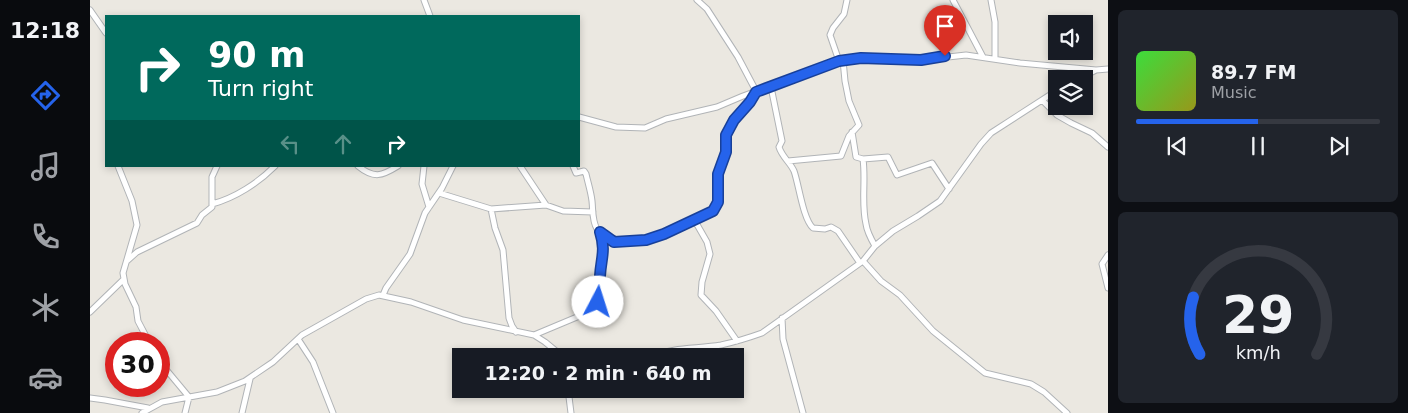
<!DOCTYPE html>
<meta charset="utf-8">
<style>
body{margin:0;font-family:"DejaVu Sans",sans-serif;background:#20242c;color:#f1f3f6;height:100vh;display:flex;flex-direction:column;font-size:19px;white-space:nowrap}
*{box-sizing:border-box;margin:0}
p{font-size:16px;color:#9ea1a6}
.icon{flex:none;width:28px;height:28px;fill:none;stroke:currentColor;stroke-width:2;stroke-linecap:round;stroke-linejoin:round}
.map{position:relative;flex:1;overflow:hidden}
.panel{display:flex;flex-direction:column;gap:10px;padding:10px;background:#0d0f14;width:300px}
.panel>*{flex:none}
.hud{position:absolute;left:15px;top:15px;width:475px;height:152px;border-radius:0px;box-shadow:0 2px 8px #0003;background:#00695c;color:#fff;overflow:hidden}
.buttons{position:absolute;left:958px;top:15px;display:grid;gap:10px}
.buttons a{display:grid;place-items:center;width:45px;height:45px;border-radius:0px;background:#171b24;box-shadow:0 2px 8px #0003;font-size:25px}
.speed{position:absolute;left:15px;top:332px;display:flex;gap:10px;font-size:25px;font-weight:700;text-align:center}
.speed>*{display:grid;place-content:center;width:65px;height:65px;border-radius:50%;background:#171b24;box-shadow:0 2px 8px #0003;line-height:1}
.speed .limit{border:8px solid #d22;background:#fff;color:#111}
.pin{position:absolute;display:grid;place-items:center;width:42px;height:42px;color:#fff;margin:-51px -21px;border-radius:50% 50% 50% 0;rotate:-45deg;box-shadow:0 0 5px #0007}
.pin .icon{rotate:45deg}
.me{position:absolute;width:55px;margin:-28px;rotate:5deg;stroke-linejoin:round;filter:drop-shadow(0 0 4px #0008)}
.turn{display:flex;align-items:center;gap:18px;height:105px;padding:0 20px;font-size:22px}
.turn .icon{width:65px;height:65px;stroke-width:2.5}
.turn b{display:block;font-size:35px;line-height:42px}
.lanes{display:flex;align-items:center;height:48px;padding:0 20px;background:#0003;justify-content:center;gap:25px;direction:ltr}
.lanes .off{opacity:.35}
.panel .card{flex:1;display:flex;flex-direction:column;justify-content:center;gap:8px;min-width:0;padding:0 18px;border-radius:8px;background:#20242c}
.panel .dial{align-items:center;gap:0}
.dial svg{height:130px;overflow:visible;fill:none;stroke:#363941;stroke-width:7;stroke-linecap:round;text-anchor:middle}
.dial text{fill:#f1f3f6;stroke:none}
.song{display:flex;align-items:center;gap:15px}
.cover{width:60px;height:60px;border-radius:8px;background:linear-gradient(135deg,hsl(120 70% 55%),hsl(60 70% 35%))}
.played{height:5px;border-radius:2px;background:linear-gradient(90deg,#2563eb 50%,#363941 50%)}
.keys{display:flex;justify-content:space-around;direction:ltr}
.trip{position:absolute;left:362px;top:348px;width:292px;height:50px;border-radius:0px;background:#171b24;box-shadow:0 2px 8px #0003;font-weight:700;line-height:50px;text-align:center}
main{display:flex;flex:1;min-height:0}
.tab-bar{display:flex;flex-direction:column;width:90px;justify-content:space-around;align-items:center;background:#090b0e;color:#9ea1a6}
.tab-bar .icon{width:35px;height:35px}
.tab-bar .current{color:#2563eb}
.tab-bar b{font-size:22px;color:#f1f3f6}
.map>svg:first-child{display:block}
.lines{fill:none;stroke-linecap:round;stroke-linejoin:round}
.minor-casing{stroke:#b1b4b7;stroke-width:7}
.minor{stroke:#fff;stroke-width:5}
.route-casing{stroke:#184099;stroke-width:12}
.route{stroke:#2563eb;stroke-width:9}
</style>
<main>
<nav class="tab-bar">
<b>12:18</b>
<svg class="icon current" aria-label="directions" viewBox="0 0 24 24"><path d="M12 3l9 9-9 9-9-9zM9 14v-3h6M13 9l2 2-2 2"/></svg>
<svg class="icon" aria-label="music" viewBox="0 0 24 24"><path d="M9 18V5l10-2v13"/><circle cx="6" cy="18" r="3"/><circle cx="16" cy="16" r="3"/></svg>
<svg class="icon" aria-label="phone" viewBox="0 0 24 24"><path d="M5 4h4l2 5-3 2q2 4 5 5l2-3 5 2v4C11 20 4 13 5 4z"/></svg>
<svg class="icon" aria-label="climate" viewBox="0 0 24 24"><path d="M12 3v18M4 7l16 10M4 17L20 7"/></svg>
<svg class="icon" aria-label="car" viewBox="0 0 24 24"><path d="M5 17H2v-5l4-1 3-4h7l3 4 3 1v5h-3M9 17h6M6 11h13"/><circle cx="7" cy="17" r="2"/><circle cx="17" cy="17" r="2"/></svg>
</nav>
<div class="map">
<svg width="1018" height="413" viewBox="0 0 1018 413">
<rect width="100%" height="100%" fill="#ebe8e1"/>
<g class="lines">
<!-- minor casing -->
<g class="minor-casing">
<path id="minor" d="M334,0L340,16
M863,0L893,57
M901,0L905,22V59
M0,10L16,33
M749,61L740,35L743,28L754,14L757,0
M988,79L1006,70L1018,69
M681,87L692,141L689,147C692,157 700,162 704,171C709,185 713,219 723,228L735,229L741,227L748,231L770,263
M953,101L967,115L981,123L1002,133L1018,147
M489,117L526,127L555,128L576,119L627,107L653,96L749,61L771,58L831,60L876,55L930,63L1006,70
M762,132L766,157L773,159C776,181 771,203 776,224C777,232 781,239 785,246
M773,159L798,157L807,175L842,163L859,189
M698,161L751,156L759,136L769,125L759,101L755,81L753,60
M28,166L42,201L47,225L33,273L35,284L46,307L48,321L60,344
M268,166C284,179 292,176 308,166
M334,166L332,184L339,207
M430,166L456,205
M483,166L486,173L494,171L496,174C498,183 501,192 502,201C503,210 502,221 507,229C519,247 547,243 565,238L619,214C634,204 625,190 628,175C629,167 635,161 636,153C638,139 636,132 644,119C651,109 660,103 666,91L648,57L617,9L607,0
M349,193L401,209L456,205L473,211L503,212
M122,204C145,198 168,183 185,166
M401,209L405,228L413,250L419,318L422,326L426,332
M605,221L617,242L620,254L612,282L611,295L626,311L647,341
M1018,255L1012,264L1018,288
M37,261L47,252L107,223L112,215L122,207V177L127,166
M773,261L791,281L810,295L843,331L895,373L941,384L954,392L977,413
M293,295L296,288L320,254L335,213L352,188L363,166
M0,312L33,280
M692,318L693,339L713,413
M444,335L487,317L511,299C513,291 509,284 510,276C511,258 516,251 510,233
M208,339L223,362L243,413
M562,356C584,347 608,349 631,345C645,342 658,338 672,333L773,261L785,246L803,231L828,216L850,201L891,144L901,133L966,91
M69,361L99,397L95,413
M478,389L481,413
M0,398L15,400L58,408
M52,413L72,402L127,392L155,381L183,362L212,335L276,299L289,295L321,302L373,320L444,335L455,342L472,356
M152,413L160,379"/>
</g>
<!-- minor -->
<use href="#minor" class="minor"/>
</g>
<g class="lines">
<!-- route casing -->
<g class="route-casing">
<path id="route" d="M508,302C516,294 509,286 510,276C511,258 516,251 510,232L524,242L556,240L574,234L623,211L628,202V174L636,152V135L644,120L660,102L666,92L749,61L771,58L831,60L855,56"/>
</g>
<!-- route -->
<use href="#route" class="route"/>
</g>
</svg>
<div class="buttons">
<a><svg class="icon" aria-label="sound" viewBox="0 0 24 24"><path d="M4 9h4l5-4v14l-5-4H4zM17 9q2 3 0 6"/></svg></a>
<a><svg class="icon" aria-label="layers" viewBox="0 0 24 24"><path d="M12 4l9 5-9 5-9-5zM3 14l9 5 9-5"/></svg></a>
</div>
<div class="speed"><div class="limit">30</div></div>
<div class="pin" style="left:855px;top:56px;background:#d93025"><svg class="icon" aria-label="arrive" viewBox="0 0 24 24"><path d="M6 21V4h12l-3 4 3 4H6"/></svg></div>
<svg class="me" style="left:508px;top:302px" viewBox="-20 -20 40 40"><circle r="19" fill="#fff"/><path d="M0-13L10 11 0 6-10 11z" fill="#2563eb"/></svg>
<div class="trip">12:20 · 2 min · 640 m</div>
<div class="hud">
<div class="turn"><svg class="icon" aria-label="right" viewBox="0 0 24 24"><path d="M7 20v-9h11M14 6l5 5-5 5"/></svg><div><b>90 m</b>Turn right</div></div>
<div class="lanes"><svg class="icon off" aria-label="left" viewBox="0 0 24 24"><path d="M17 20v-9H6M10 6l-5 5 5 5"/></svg><svg class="icon off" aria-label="ahead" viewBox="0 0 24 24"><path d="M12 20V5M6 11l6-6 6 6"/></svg><svg class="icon" aria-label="right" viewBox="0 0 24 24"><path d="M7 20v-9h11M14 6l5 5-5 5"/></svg></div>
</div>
</div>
<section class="panel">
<div class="card">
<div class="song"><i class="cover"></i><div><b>89.7 FM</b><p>Music</p></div></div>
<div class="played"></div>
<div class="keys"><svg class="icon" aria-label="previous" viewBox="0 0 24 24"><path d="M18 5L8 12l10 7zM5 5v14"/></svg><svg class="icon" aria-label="pause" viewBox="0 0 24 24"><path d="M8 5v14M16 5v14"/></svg><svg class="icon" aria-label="next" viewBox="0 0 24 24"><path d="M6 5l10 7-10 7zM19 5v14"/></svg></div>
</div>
<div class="card dial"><svg viewBox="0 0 100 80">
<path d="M14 69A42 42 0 1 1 86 69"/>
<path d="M14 69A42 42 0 0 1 10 34" stroke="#2563eb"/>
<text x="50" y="56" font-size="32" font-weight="700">29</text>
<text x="50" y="72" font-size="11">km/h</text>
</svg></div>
</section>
</main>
